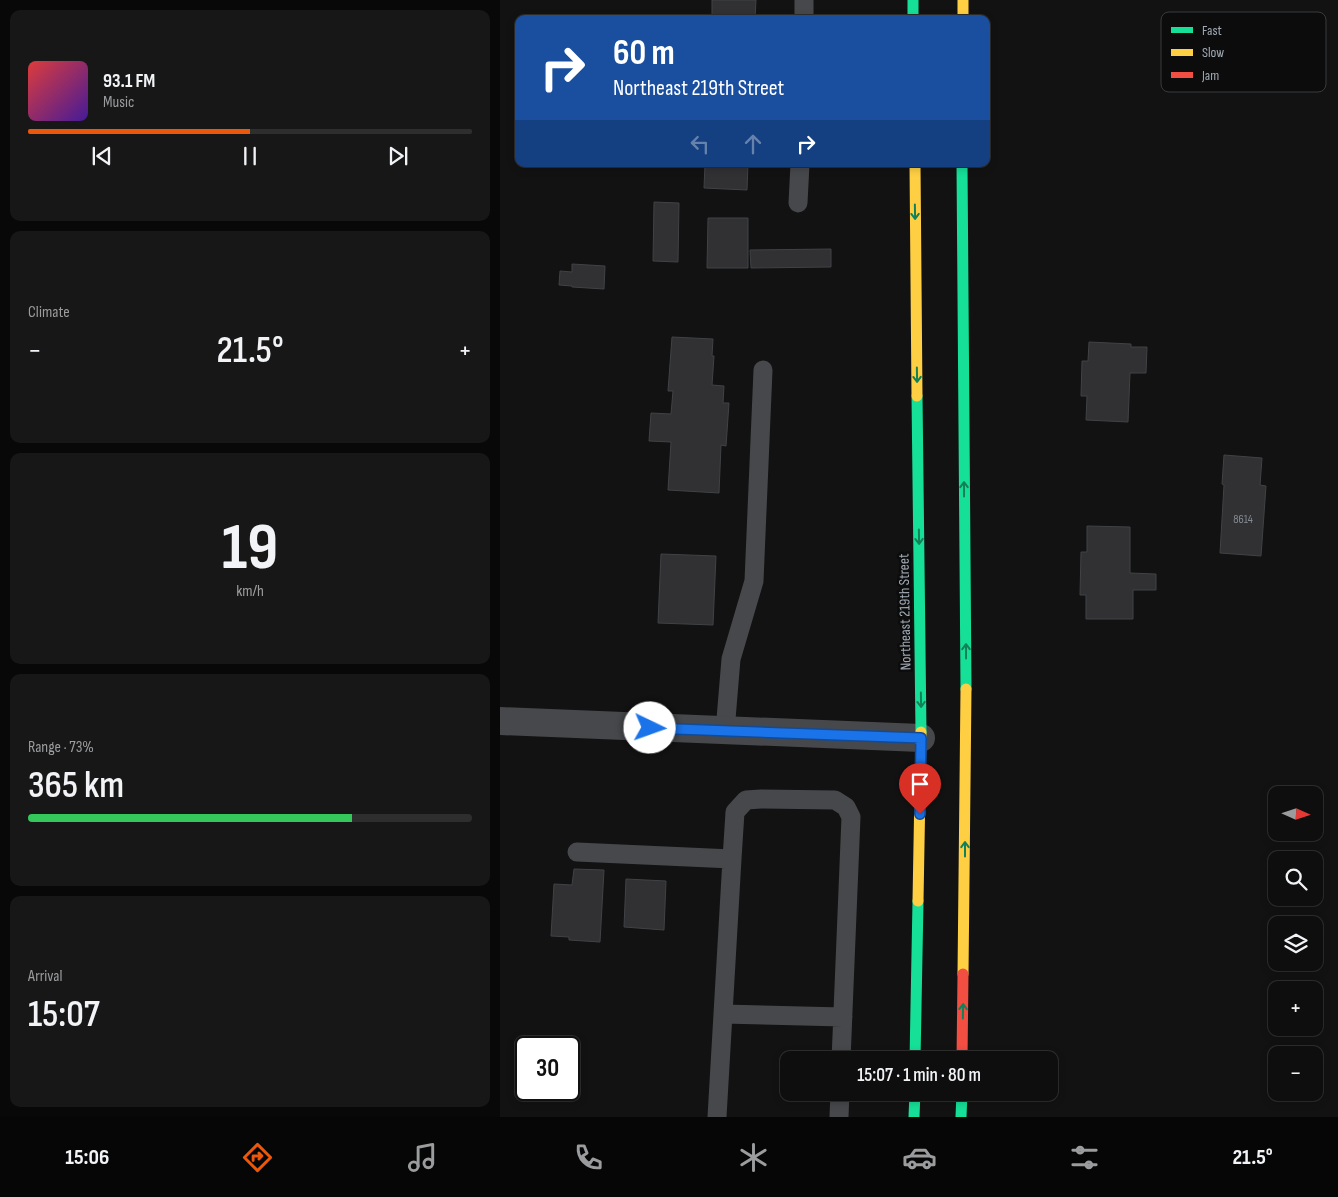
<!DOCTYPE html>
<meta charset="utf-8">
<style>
body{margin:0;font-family:"Sofia Sans Condensed",sans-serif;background:#171717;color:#f1f3f6;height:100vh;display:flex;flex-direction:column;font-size:19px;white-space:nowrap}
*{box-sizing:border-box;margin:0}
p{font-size:16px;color:#9b9c9e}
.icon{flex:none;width:28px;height:28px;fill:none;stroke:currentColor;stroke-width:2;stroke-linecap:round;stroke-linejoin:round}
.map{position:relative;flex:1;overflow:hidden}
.side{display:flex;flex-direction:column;gap:10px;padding:10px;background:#080808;width:500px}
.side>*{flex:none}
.top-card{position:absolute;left:15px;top:15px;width:475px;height:152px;border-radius:10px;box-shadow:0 2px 8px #0003,0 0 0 1px #2e2e2e;background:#1a4fa0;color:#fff;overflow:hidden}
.needle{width:32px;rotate:93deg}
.fabs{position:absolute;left:768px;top:786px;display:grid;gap:10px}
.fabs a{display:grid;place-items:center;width:55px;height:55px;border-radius:10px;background:#0e0e0e;box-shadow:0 2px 8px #0003,0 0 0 1px #2e2e2e;font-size:25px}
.speed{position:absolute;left:15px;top:1036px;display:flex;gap:10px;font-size:25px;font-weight:700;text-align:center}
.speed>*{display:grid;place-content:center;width:65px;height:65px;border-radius:50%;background:#0e0e0e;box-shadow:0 2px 8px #0003,0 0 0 1px #2e2e2e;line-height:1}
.speed .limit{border:2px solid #111;border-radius:8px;background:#fff;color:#111}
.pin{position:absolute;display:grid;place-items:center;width:42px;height:42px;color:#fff;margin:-51px -21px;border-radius:50% 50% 50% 0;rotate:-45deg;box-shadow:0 0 5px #0007}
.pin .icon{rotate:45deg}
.me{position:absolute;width:55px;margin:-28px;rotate:93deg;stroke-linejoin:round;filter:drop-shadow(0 0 4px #0008)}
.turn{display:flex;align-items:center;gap:18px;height:105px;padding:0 15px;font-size:22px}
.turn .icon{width:65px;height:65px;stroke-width:2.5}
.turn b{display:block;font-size:35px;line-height:42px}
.lanes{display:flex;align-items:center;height:48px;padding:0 15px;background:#0003;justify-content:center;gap:25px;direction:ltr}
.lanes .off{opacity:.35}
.big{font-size:38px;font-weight:600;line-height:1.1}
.side .card{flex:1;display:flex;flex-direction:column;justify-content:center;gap:8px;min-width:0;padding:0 18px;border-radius:10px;background:#171717}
.side .dial{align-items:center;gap:0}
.dial b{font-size:65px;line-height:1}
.song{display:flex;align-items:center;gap:15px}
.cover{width:60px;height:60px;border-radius:8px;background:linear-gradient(135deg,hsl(0 70% 55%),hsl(260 70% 35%))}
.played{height:5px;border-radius:2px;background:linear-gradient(90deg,#ea580c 50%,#2e2e2e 50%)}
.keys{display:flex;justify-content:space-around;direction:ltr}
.heat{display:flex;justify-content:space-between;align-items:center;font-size:28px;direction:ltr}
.charge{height:8px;border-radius:4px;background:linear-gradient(90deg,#34c759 73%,#2e2e2e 0)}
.trip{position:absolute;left:280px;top:1051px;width:278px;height:50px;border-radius:10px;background:#0e0e0e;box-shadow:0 2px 8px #0003,0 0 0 1px #2e2e2e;font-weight:600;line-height:50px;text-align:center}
.dock{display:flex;height:80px;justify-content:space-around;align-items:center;background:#060606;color:#9b9c9e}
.dock .icon{width:35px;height:35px}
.dock .current{color:#ea580c}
.dock b{font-size:22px;color:#f1f3f6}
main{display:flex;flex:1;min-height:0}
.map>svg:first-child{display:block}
.building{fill:#313133;stroke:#404246}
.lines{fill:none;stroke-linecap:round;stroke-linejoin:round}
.lane{stroke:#46484b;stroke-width:19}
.street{stroke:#46484b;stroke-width:28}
.fast{stroke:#16e098;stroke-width:11}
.slow{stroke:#ffcf43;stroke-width:11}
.jam{stroke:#f24e42;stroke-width:11}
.oneway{stroke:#128159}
.route-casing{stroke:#114b97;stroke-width:12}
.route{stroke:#1a73e8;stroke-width:9}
.labels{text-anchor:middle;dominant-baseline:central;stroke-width:5;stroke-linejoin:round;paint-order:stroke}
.number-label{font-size:12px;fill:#858c94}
.street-label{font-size:15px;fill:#a1aab4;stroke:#0c0c0d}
.key{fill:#0c0c0d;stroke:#393b3f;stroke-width:1}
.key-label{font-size:14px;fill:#a1aab4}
</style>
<main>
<section class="side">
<div class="card">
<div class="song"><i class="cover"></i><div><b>93.1 FM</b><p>Music</p></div></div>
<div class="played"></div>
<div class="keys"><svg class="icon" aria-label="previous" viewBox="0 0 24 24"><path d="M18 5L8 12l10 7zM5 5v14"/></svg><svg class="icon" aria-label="pause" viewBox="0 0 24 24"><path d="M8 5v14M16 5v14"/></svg><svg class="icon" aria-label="next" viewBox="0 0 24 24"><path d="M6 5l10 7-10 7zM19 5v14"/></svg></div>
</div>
<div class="card"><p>Climate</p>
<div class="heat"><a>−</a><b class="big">21.5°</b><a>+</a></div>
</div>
<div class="card dial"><b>19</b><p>km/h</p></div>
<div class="card"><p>Range · 73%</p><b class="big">365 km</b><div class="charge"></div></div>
<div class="card"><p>Arrival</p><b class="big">15:07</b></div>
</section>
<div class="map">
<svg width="838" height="1117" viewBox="0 0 838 1117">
<rect width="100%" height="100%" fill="#121212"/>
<!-- building -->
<path class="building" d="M212,0H256L255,19H212Z
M205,164H248L247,190L204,188Z
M154,202L179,203L178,262L153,261Z
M208,218H248V268H207Z
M331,249V267L251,268L250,250Z
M72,264L105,266L104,289L72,287V286L59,285L60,271L72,272Z
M172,337L213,339L212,356H214L212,385L224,386L223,403H229L226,446L221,445L219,493L168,490L171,442L149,441L151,413L171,414L173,391H168Z
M589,342L631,344V347H647L646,373H630L628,422L586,420L587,396H581L582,361H588Z
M724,455L762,458L760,485L766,486L761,556L720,553L724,485L722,484Z
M587,526L630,527V573L656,574V590H633V619H586V595H580L581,552H587Z
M161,554L216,556L213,625L158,623Z
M74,869L104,870L100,942L69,940V937L51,936L54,884L72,885Z
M126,879L166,881L164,930L124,927Z"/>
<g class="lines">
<!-- lane -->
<path class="lane" d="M304,19V0
M298,203L300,164
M225,731L231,659L254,581L263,370
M77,852L232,859L217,1117
M232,859L235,812L246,800L261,799L335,800L346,807L351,817L341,1060
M223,1014L343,1017
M339,1117L340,1092"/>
<!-- street -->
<path class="street" d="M0,721L421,738"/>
<!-- fast -->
<path class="fast" d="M413,0V19
M462,164L466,689
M417,396L421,732
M415,1060L418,901
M414,1117L415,1092
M461,1117L462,1092"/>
<!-- slow -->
<path class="slow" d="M463,0V19
M415,164L417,396
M418,901L421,732
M463,974L466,689"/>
<!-- jam -->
<path class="jam" d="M462,1060L463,974"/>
</g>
<!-- one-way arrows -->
<defs><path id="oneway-shaft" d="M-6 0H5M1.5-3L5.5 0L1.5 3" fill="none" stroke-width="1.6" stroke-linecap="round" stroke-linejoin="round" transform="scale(1.25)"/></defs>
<g class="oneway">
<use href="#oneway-shaft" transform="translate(415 212) rotate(89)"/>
<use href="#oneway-shaft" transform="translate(417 375) rotate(89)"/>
<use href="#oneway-shaft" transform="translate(464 489) rotate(-90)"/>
<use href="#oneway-shaft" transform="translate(419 537) rotate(89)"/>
<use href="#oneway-shaft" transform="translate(466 651) rotate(-90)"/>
<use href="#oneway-shaft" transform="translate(421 700) rotate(89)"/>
<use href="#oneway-shaft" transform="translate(465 849) rotate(-90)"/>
<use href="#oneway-shaft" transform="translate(463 1011) rotate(-89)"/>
</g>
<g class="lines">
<!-- route casing -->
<g class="route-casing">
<path id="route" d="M150,728L421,738L420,814"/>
</g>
<!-- route -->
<use href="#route" class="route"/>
</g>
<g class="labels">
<!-- number labels -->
<g class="number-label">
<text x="743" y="519">8614</text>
</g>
<!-- street labels -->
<g class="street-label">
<text transform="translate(405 612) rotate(-91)">Northeast 219th Street</text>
</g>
</g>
<!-- legend -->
<rect x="661" y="12" width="165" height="80" rx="8" class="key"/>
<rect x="671" y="27" width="22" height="6" fill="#16e098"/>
<rect x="671" y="49" width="22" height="7" fill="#ffcf43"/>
<rect x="671" y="72" width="22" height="6" fill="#f24e42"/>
<g class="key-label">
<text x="702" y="35">Fast</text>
<text x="702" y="57">Slow</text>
<text x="702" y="80">Jam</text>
</g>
</svg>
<div class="fabs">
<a><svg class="needle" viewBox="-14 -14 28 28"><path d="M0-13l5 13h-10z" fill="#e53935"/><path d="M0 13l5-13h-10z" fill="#9b9c9e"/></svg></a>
<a><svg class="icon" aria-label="search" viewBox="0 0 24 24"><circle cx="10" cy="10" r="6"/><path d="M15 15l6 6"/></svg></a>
<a><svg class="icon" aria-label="layers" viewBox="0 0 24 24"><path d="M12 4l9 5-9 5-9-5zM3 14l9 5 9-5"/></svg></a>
<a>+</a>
<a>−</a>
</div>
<div class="speed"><div class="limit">30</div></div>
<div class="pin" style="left:420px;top:814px;background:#d93025"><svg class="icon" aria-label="arrive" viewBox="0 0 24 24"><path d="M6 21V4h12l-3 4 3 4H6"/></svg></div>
<svg class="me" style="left:150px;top:728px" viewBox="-20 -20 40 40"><circle r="19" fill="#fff"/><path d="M0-13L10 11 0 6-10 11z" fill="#1a73e8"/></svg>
<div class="trip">15:07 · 1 min · 80 m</div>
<div class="top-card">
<div class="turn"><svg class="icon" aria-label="right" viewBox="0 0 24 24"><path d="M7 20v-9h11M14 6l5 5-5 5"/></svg><div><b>60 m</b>Northeast 219th Street</div></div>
<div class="lanes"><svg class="icon off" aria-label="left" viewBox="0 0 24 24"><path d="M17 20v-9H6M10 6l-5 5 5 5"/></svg><svg class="icon off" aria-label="ahead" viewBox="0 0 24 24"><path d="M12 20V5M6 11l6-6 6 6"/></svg><svg class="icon" aria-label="right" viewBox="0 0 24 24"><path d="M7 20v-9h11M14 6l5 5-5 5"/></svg></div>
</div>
</div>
</main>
<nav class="dock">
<b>15:06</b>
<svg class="icon current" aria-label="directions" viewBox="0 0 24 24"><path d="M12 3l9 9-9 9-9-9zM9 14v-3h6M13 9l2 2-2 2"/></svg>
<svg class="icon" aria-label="music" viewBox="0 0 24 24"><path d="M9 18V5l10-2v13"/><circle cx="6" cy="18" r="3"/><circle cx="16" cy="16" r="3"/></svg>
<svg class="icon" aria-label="phone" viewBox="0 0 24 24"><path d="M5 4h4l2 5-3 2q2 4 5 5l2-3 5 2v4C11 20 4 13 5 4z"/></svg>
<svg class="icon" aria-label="climate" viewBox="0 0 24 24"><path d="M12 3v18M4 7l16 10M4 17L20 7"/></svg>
<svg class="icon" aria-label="car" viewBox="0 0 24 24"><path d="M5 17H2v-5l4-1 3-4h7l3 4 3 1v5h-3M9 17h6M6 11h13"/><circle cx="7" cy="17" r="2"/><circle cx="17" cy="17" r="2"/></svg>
<svg class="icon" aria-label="filters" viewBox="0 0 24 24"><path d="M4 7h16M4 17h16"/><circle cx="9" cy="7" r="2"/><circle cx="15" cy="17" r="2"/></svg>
<b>21.5°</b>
</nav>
